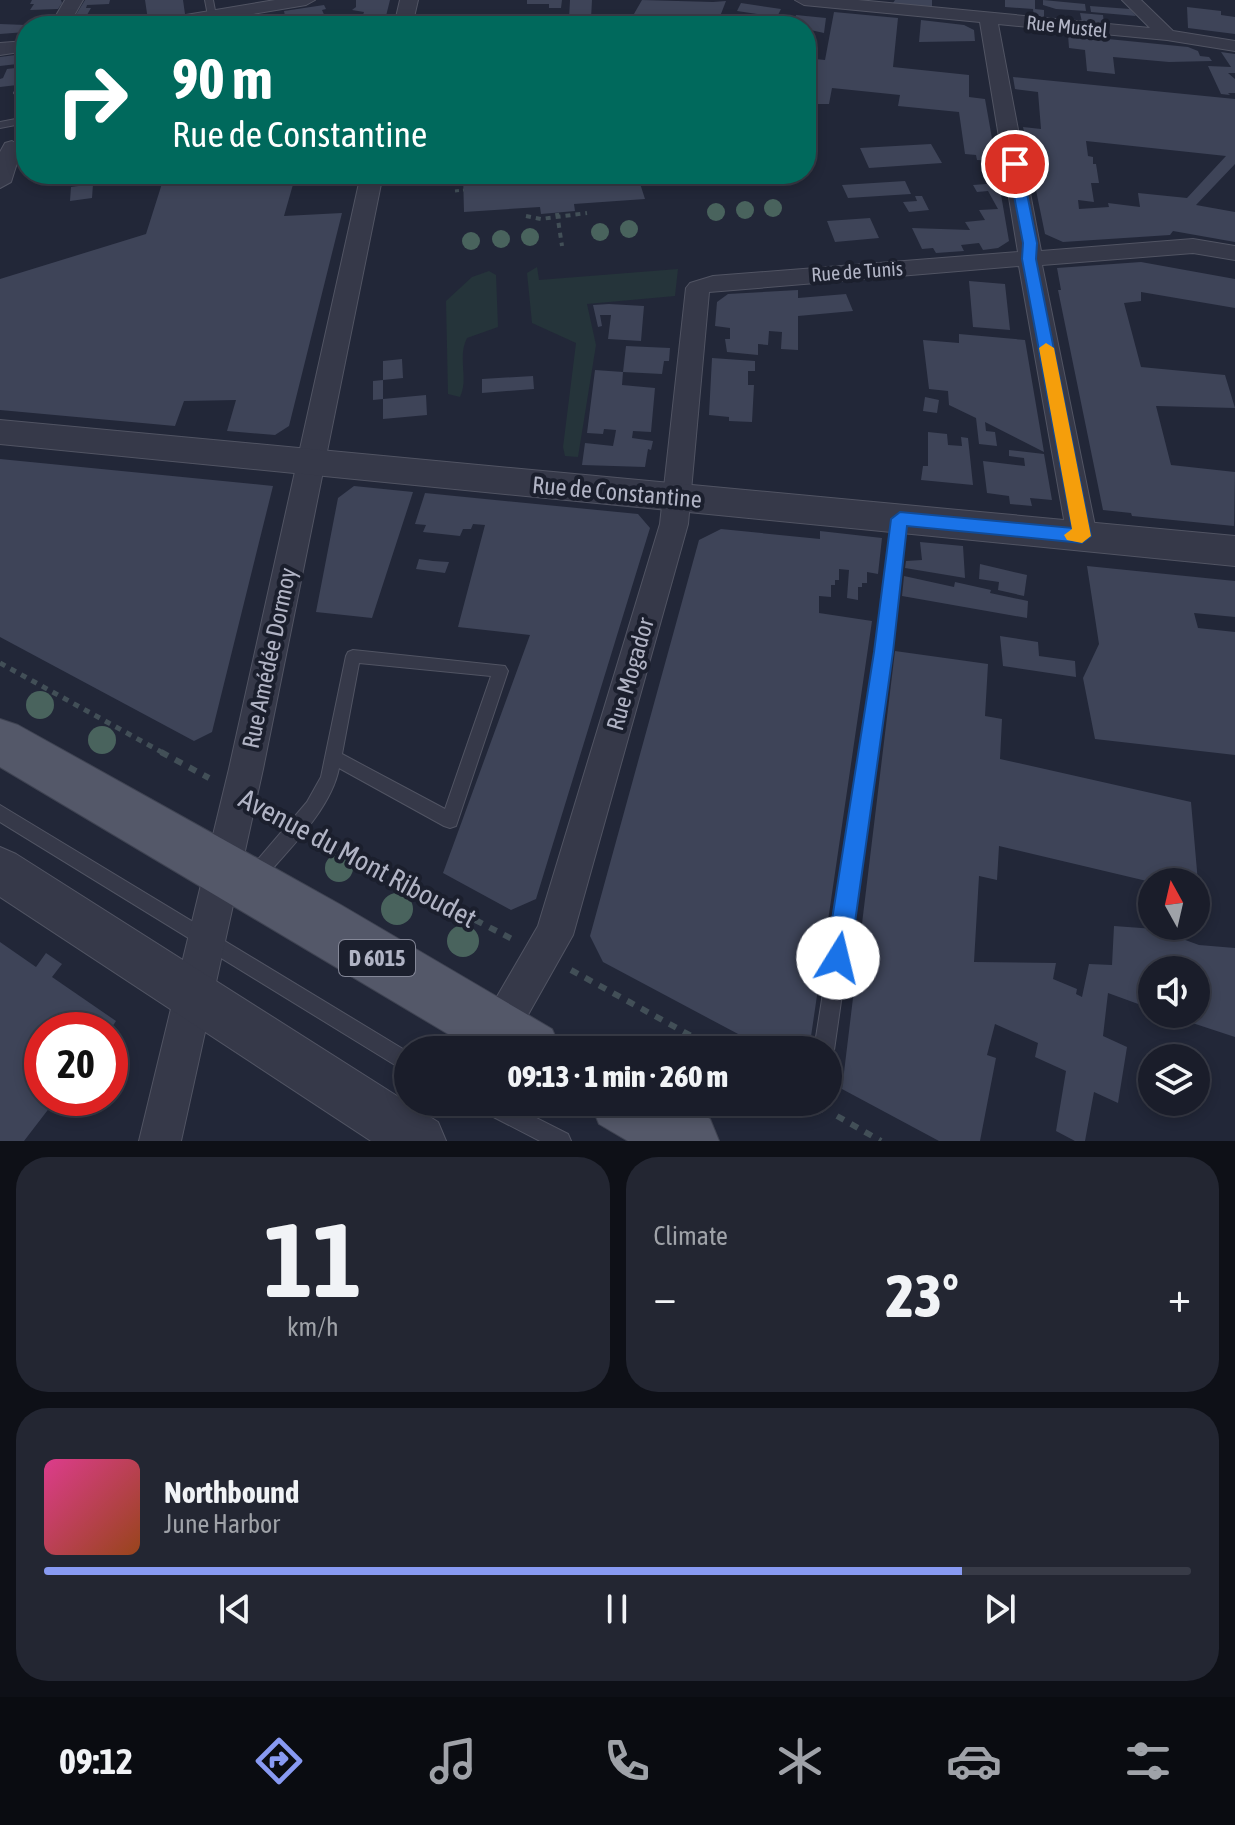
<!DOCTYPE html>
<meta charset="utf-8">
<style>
body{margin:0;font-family:"Asap Condensed",sans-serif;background:#232632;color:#f1f3f6;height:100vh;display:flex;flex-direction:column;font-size:30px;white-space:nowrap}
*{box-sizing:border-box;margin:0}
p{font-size:26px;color:#9fa2a8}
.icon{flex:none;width:44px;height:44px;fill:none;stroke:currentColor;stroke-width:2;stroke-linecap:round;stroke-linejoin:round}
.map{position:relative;height:1141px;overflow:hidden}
.drawer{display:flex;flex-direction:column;gap:16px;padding:16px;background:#0e1017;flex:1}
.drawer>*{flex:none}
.banner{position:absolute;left:16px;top:16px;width:800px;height:168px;border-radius:32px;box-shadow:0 4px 12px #0003,0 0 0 2px #383b47;background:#00695c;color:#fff;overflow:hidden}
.needle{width:52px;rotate:352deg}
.fabs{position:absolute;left:1138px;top:868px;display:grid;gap:16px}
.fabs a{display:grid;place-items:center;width:72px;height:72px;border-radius:50%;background:#1a1d2a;box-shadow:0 4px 12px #0003,0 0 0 2px #383b47;font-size:40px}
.speed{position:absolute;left:24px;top:1012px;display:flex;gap:16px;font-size:40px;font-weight:700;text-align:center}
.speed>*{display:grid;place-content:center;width:104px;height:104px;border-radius:50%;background:#1a1d2a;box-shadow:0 4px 12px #0003,0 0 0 2px #383b47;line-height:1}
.speed .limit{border:12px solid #d22;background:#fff;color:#111}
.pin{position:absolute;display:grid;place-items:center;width:68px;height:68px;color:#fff;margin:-34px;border:4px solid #fff;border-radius:50%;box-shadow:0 2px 8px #0007}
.me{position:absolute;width:88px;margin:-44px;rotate:9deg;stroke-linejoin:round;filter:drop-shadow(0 0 6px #0008)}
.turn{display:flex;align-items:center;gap:28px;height:168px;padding:0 24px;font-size:36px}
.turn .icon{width:104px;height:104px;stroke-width:2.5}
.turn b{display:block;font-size:56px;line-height:68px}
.big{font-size:60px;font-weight:800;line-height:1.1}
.drawer .tile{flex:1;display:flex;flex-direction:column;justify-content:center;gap:12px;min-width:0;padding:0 28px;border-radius:32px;background:#232632}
.drawer .dial{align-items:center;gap:0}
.dial b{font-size:104px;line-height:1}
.song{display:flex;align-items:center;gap:24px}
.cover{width:96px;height:96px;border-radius:12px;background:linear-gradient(135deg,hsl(330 70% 55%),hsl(20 70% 35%))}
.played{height:8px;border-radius:4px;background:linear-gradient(90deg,#889af2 80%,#383b47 80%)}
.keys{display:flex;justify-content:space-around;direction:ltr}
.heat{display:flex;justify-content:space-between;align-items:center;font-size:44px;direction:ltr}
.drawer .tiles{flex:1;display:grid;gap:16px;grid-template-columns:1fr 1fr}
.tile:last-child{grid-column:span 2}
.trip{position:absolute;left:394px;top:1036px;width:448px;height:80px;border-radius:40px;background:#1a1d2a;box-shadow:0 4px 12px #0003,0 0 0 2px #383b47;font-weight:800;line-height:80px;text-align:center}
.dock{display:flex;height:128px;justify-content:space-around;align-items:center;background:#0a0c11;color:#9fa2a8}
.dock .icon{width:56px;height:56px}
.dock .on{color:#889af2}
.dock b{font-size:36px;color:#f1f3f6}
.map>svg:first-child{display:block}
.green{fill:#25343a}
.building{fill:#3e4458;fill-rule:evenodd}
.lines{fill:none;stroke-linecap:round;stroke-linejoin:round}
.service-casing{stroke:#515463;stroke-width:2}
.minor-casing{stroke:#515463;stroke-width:2}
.tertiary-casing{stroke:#515463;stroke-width:2}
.primary-casing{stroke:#3f4352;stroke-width:2}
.path-far3{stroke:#424f57;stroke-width:3;stroke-dasharray:4 4;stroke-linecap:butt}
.path-far2{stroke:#424f57;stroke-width:4;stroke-dasharray:5 5;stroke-linecap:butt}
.path-far1{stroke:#424f57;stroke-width:5;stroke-dasharray:6 6;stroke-linecap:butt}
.path{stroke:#424f57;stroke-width:6;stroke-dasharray:8 8;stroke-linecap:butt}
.service{fill:#363949;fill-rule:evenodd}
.minor{fill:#363949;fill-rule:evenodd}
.tertiary{fill:#363949;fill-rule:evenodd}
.primary{fill:#545869;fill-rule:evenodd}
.tree{fill:#49635d}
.route{fill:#1a73e8;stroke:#114b97;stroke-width:2}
.slow{fill:#f59e0b}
.labels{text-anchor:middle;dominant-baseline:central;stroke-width:8;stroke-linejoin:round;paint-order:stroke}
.far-street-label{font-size:20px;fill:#b1b4c5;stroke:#1b1f2d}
.shield{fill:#1b1f2d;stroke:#848797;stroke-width:2}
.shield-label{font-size:22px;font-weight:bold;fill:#b1b4c5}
.street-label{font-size:24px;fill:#b1b4c5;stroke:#1b1f2d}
.near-street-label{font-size:28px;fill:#b1b4c5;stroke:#1b1f2d}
</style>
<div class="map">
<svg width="1235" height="1141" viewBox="0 0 1235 1141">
<rect width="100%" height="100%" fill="#222738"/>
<!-- green -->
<path class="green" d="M537,267L539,280L678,269L675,296L587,304L596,345L578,457L565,456L563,447L576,343L532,323L527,273Z
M489,271L496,275L498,327L467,338C457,357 469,379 460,397L448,394L446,301L472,277Z"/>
<!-- building -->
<path class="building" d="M32,0H61L62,3L58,9L30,10L34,4H30Z
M85,0H110L109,4L87,5L86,8H91L84,20H99V26H69Z
M145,0H183L185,14L148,20Z
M356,0H390L384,24H360L364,12L352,10L356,7Z
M527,0H562L561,8H549V4H527Z
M570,0H592L591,19H569Z
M642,0L713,2L726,1L719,19L713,18L709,26H627Z
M895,0H932V7L893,3Z
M1005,0H1035V9L1044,10V18L1034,17L1033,9L1005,7Z
M1043,0L1085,4L1086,11L1056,9L1043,5Z
M741,3L781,9L777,17L737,11Z
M324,5L326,9L322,10L327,21L269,26L267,18L285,16L284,11Z
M1090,6L1130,9L1136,16L1091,12Z
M1187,7L1221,11V15L1235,17V34L1188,28Z
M834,12L898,18L893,67L969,75V97L985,99L996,161L977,160L976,155L965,154L959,112L898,106L900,95L832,88L829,104H806V58L825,60Z
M1080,13L1103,15L1104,24L1082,22Z
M796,15L826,18L824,33L806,29V26H793Z
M56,17L51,26H29L38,18Z
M921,20L964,25L974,30L975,41L919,42Z
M480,21V26H443V23Z
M0,24L26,25V32L0,34Z
M1068,35L1188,47L1198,51L1200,56L1209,57L1212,61L1169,62L1113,57L1115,74L1087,71L1085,50L1069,48Z
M1221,52L1235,54V73H1228L1235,79V93H1228L1230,95L1221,94L1208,66L1231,67Z
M23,54L26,63L0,66V57Z
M24,67L17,85L0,87V79L3,78L7,69Z
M1013,77L1235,99V164L1196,205L1235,212V242L1173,231L1170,235L1063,242L1045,234L1023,127L1041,129L1038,92L1015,89ZM1086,141L1226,156L1187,198L1138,193L1140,207L1108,203L1109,207L1079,209L1078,200L1094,202L1091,183H1099L1096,164H1093V157L1088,156Z
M26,139V166H12L20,140Z
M931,144L942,163L869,168L860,148Z
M165,174H296L284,216L342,213L289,426L275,435L227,431L236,400L184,401L175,426L0,410V279L146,234Z
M463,174H637L645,199L574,204L575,211L541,214L540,207L464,212Z
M905,181L911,194L848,198L842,185Z
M999,183L1009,241L998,248L983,250L979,243L961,245L964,251L936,253L933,248L922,249L912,228L970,230L965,222L985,220L979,210L998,209L988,191L977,192L973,185Z
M93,184L92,198L70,201L71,187Z
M915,196H922L929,210L909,212L903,202L917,201Z
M870,218L879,238L835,242L827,221Z
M1141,262L1235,279V308L1141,292V301L1124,303L1141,367L1225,375L1235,408L1156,406L1171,465L1235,472L1234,526L1132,516L1131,513L1103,510L1058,290H1061L1057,268Z
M969,281L1005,284L1010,330L973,327Z
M798,290V298L846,294L853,311L798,316V350L781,349L782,332L769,331L768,345L758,344V355L727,352L725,339H730V328L715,326L717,302L728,294Z
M609,304L644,306L641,341L608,339L611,315H600L602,326L598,327L593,305Z
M959,334L1025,340L1044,452L985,422L986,431L995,432L997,446L979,444L976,418L949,405L948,391L929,389L923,340L959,343Z
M626,346L670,348L669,361H664L662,374L623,372Z
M712,358L755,361V371H748V385H754L752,422L729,421V417L709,415Z
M402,359L403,378L383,380V361Z
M595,370L623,372L622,385L655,388L651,432L633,431L632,438L653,441L651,450L648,449L645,467L582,465L585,443L613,446L615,436L616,430L604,429L603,434L587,433Z
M533,376L534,389L482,393V379Z
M383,380V399L373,400V381Z
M426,395L427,415L383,419V399Z
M925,397L939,400L937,413L923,411Z
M928,432L947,434L948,445L962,446L961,437L968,438L973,485L921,480L923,466H928Z
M1009,450L1044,454L1052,500L1030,498L1032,506L1010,504L1009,496L987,493L983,461L1025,466L1024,458L1009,456Z
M0,459L273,486L212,732L194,741L0,637Z
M354,486L413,492L372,618L316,612L338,498Z
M425,493L638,514L650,528L536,899L511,910L443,873L530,635L458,627L485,525L473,524L471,529H463L460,536L423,532L426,525L415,524Z
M721,529L820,539V531L882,538L878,574L867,572V583H862V587H858V600L847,598L849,570L839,569V580H835V585H831V597L819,596V613L872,621L809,1050H768L603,962L590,936L699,540Z
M920,542L963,546L965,578L905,568L906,561L922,560Z
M419,559L433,561L449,562L445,573L416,569Z
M980,564L1027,575L1024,596L998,590L999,582L979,579Z
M1087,566L1235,581V617L1194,613L1198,628L1235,632V755L1095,739L1083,678L1099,644Z
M904,576L954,587L955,582L991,590L990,593L1028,601L1027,618L902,596Z
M1000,636L1038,642L1039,656L1075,661L1076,677L1003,666Z
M895,651L988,664L985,716L1002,719L1000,759L1191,802L1199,894L1196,893V882H1151L999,846L997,880L979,876L974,962L1056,963L1053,979L1077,989L1076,994L1082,997L1089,964L1112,965L1114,926L1155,929L1199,945L1235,948V1037L1168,1015L1196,1014V970H1152V1009L1108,993L1103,1036L1127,1047L1118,1103L1094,1092L1085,1141H1075L1056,1131L1066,1071L1035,1057L1038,1043L995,1024L987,1055L996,1058L980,1141H939L842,1089Z
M0,942L36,967L46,953L62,964L52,977L116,1021L110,1030H42V1098H57L24,1141H0Z"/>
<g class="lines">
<!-- service casing -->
<g class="service-casing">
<path id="service" d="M205,0H213L218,26H210Z
M26,117V123L0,128V122Z
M900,514L907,519L891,652L834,1050L828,1058V1050H814L877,652L893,519Z
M353,650L505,666L508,671L456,826L450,828L444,826L339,768C331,810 287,851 260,883L254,885L248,883L245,877L248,871L307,802L321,777L346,656L348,652ZM359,663L491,676L445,809L342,754Z
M0,805L408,1052V1073L0,822Z
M475,1102H505L568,1134L571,1141H540L478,1109Z
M806,1102H826L823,1111L816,1114L809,1111Z"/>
</g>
<!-- minor casing -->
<g class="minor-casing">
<path id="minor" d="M65,0H83L68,26H50Z
M275,0H315L306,5L182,26H141L150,21Z
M400,0H418L412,26H394Z
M795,0H858L1150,28L1122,0H1141L1173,31L1235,41V51L1167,40L998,24L1041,251L1193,239L1235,246V260L1193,253L1042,265L1097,536L1092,544L1082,547L1072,544L1067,536L1019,266L709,292L688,524L573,935L511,1045L500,1050L483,1045L477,1031L538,926L660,524L686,288L690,283L713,276L1018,252L980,22L804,5Z
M26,41V51L0,55V43Z
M26,82V98L17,97L14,93L19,84Z
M12,141L22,147L11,182L0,188V152L5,143Z
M361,174H383L263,769L181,1141H139L229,769Z"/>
</g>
<!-- tertiary casing -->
<g class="tertiary-casing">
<path id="tertiary" d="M0,420L1235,536V566L0,444Z
M0,847L16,854L438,1122L446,1141H371L0,897Z"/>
</g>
<!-- primary casing -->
<g class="primary-casing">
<path id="primary" d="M0,719L18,725L341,905L552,1029L561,1050H475L0,767Z
M590,1102H681L710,1119L719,1141H628L599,1124Z"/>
</g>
<!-- path-far3 -->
<path class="path-far3" d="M637,176L677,174
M455,191L464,190"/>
<!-- path-far2 -->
<path class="path-far2" d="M557,213L562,246
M526,216L541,219L587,213"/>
<!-- path-far1 -->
<path class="path-far1" d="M0,663L165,754"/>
<!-- path -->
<path class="path" d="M161,752L209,778
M319,839L512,939
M571,970L717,1050
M837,1116L881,1141"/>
<!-- service -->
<use href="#service" class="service"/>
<!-- minor -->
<use href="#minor" class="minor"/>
<!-- tertiary -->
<use href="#tertiary" class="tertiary"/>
<!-- primary -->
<use href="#primary" class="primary"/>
</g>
<!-- trees -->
<g class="tree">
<circle cx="773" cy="208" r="9"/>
<circle cx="745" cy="210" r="9"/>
<circle cx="716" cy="212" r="9"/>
<circle cx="629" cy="229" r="9"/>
<circle cx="600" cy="232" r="9"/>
<circle cx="530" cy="237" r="9"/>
<circle cx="501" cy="239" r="9"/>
<circle cx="471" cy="241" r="9"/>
<circle cx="40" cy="705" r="14"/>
<circle cx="102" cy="740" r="14"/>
<circle cx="339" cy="868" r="14"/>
<circle cx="397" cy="909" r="16"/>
<circle cx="463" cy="941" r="16"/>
</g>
<!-- route -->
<path class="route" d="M1015,161L1021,164L1037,243L1036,259L1091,536L1082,543L907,526L893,652L850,958L846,966L838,970L830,966L826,958L874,652L891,519L900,512L1072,528L1022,259L1023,243L1008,164Z"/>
<!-- slow -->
<path class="slow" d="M1046,343L1054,348L1091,536L1082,543L1067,540L1064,535L1072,529L1039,348Z"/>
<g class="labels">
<!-- far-street labels -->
<g class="far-street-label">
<text transform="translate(1067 26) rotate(6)">Rue Mustel</text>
<text transform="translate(857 271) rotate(-4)">Rue de Tunis</text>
</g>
<!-- shield labels -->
<rect class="shield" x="339" y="940" width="76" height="36" rx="6"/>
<g class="shield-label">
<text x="377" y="958">D 6015</text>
</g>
<!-- street labels -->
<g class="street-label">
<text transform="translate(617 492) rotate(5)">Rue de Constantine</text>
<text transform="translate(269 658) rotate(-78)">Rue Amédée Dormoy</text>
<text transform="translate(630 674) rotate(-74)">Rue Mogador</text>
</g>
<!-- near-street labels -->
<g class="near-street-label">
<text transform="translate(358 858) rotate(28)">Avenue du Mont Riboudet</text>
</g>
</g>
</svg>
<div class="fabs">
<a><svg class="needle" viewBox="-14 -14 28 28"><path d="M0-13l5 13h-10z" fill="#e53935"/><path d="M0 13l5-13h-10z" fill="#9fa2a8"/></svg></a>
<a><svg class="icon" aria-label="sound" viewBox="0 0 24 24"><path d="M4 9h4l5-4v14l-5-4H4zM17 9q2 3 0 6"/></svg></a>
<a><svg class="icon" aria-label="layers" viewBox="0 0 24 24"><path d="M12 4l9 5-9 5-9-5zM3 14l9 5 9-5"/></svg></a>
</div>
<div class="speed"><div class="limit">20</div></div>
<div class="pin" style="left:1015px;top:164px;background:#d93025"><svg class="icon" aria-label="arrive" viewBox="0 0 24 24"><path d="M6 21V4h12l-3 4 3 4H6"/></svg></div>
<svg class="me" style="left:838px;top:958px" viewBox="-20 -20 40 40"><circle r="19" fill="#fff"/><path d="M0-13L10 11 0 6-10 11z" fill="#1a73e8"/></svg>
<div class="trip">09:13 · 1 min · 260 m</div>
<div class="banner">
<div class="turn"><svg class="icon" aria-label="right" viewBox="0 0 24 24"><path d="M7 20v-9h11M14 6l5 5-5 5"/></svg><div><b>90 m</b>Rue de Constantine</div></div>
</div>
</div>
<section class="drawer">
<div class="tiles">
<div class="tile dial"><b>11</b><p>km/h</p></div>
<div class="tile"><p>Climate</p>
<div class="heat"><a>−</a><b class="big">23°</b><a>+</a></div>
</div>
<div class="tile">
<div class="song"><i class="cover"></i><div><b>Northbound</b><p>June Harbor</p></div></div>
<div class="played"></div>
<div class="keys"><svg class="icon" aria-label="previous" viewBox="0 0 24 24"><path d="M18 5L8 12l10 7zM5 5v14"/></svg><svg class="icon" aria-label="pause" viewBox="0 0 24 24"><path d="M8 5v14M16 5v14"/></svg><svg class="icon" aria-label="next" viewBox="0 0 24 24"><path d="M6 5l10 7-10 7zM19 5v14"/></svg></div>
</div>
</div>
</section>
<nav class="dock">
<b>09:12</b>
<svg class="icon on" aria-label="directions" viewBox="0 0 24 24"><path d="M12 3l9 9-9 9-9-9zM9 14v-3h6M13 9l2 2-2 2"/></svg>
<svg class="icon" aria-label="music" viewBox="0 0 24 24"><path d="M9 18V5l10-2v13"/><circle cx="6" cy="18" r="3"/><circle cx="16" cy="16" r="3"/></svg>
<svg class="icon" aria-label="phone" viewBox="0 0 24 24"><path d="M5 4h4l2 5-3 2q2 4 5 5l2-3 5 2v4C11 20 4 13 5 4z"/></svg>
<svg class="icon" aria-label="climate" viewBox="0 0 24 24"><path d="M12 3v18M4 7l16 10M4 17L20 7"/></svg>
<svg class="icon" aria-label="car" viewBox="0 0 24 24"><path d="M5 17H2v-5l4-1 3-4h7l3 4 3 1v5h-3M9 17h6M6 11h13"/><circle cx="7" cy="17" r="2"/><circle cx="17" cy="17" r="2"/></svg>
<svg class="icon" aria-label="filters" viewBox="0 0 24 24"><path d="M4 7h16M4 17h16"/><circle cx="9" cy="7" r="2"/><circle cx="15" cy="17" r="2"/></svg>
</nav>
